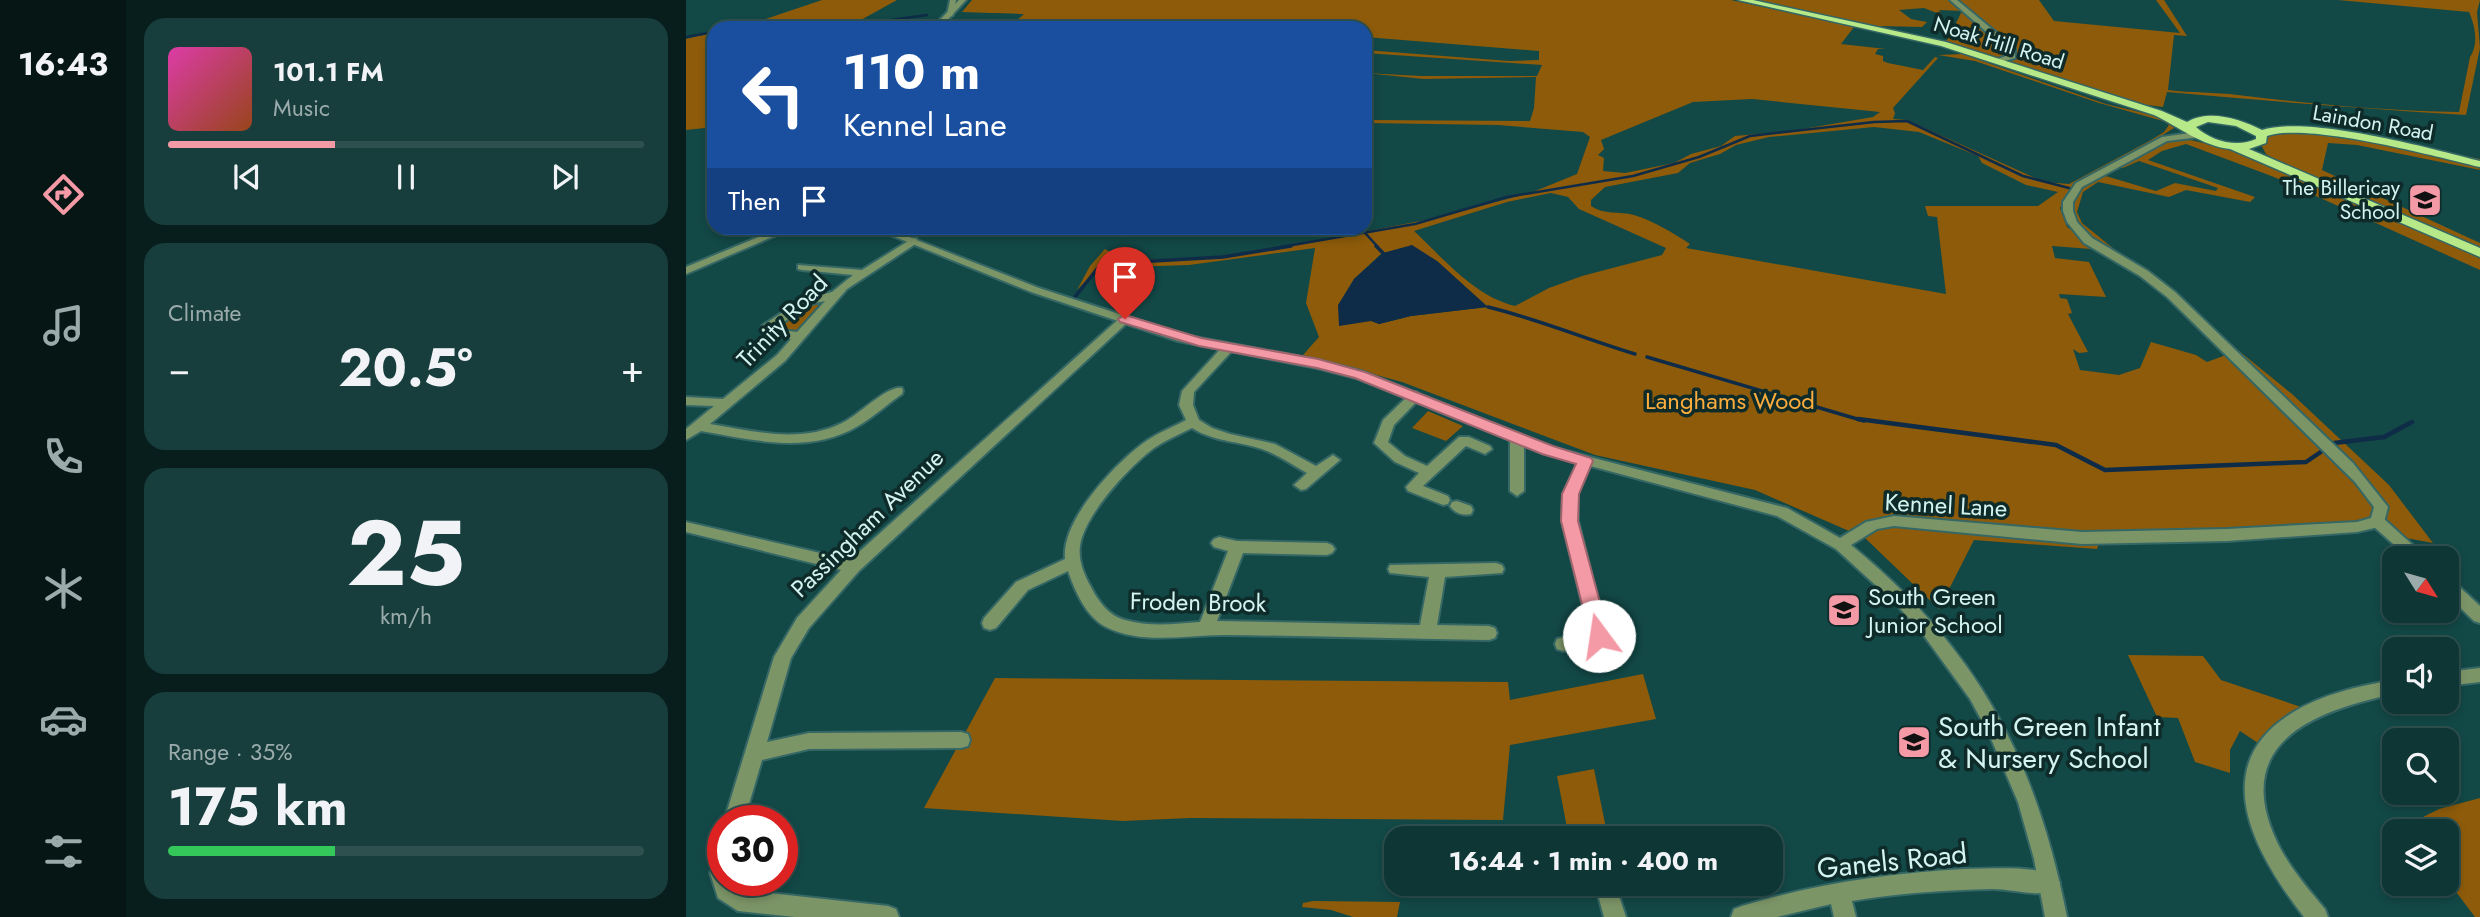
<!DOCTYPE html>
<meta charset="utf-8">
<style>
body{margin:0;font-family:Jost,sans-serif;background:#173e3c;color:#f1f3f6;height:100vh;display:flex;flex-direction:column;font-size:26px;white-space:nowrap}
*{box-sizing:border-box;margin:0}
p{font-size:23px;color:#9babac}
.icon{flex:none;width:38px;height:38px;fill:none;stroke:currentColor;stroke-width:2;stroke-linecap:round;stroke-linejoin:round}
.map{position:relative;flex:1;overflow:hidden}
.drawer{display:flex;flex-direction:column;gap:18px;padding:18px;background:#081e1d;width:560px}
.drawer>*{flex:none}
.hud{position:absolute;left:21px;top:21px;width:665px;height:214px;border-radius:21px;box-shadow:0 4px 10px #0003,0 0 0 2px #2e504f;background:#1a4fa0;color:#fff;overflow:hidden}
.needle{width:46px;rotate:127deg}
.controls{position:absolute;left:1696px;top:546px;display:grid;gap:14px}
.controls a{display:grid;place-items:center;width:77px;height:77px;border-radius:14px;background:#0e3634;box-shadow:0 4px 10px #0003,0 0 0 2px #2e504f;font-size:35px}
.speed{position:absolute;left:21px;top:805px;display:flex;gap:14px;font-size:35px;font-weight:700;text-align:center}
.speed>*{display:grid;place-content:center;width:91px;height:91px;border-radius:50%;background:#0e3634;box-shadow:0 4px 10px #0003,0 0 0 2px #2e504f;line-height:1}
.speed .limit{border:10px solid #d22;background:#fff;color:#111}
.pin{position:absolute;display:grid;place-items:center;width:60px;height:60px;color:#fff;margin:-72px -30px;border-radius:50% 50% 50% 0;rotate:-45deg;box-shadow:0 0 7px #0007}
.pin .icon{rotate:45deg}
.me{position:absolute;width:77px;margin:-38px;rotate:346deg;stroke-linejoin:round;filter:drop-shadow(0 0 5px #0008)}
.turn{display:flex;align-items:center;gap:24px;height:147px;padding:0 21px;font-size:32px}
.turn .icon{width:91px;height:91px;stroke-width:2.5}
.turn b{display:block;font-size:49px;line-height:60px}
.then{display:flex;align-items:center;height:66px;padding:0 21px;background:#0003;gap:14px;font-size:26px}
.big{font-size:52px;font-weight:700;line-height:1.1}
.drawer .widget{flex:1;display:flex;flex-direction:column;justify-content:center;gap:10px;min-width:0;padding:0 24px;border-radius:21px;background:#173e3c}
.drawer .dial{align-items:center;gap:0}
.dial b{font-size:91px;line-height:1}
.song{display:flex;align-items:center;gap:21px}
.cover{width:84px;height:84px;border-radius:10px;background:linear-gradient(135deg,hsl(320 70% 55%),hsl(20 70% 35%))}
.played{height:7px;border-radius:4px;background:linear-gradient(90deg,#f49aa6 35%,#2e504f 35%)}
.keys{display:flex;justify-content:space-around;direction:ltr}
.heat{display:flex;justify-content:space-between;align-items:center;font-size:38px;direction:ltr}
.charge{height:10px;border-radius:5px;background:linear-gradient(90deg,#34c759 35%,#2e504f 0)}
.trip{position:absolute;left:698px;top:826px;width:399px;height:70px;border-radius:21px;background:#0e3634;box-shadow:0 4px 10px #0003,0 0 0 2px #2e504f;font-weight:700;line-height:70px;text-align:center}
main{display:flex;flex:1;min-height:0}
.dock{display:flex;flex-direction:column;width:126px;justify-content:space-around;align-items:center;background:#061615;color:#9babac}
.dock .icon{width:49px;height:49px}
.dock .on{color:#f49aa6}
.dock b{font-size:32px;color:#f1f3f6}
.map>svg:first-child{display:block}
.green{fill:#8d5b0a;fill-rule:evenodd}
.water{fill:#0e2b48}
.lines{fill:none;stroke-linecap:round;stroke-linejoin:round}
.stream-far2{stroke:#0e2b48;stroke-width:2.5}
.stream-far1{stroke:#0e2b48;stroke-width:3.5}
.stream{stroke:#0e2b48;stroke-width:4.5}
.minor-casing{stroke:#356765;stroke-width:4}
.tertiary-casing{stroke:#356765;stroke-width:4}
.primary-casing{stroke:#356765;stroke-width:3}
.minor{fill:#7c9567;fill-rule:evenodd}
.tertiary{fill:#7c9567;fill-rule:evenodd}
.primary{fill:#b7e989;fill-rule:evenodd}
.route{fill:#f49aa6;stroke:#9f646c;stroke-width:2}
.labels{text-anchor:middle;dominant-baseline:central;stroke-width:7;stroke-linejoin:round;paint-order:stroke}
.far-street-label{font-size:21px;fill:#d3f4f1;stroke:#0e2b2a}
.far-poi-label{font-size:21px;fill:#d3f4f1;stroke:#0e2b2a;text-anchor:end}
.street-label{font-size:24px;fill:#d3f4f1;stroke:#0e2b2a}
.park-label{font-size:24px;fill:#fbac3d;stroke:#0e2b2a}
.poi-label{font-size:24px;fill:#d3f4f1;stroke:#0e2b2a;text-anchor:start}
.near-poi-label{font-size:28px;fill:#d3f4f1;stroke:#0e2b2a;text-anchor:start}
.near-street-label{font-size:28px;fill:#d3f4f1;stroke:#0e2b2a}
</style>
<main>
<nav class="dock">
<b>16:43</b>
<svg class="icon on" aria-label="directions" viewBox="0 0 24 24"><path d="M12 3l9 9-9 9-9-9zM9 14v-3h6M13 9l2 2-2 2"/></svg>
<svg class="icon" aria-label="music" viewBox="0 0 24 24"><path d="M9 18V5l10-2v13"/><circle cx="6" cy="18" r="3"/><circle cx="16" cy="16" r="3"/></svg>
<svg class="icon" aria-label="phone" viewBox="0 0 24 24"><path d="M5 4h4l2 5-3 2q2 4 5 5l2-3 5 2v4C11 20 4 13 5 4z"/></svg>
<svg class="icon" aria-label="climate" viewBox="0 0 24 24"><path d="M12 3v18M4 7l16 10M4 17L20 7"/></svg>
<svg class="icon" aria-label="car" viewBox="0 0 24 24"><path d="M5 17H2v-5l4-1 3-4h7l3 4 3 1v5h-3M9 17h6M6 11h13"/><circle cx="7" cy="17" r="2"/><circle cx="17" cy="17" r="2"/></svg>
<svg class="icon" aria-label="filters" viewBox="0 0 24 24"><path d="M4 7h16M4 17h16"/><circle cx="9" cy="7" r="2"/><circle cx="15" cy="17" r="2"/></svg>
</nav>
<section class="drawer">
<div class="widget">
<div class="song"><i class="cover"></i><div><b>101.1 FM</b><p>Music</p></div></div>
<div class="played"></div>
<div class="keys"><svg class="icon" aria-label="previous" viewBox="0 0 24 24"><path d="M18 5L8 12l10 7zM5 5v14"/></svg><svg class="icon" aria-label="pause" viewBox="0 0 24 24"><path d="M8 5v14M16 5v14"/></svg><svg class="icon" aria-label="next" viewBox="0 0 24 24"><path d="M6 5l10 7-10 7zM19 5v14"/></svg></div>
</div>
<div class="widget"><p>Climate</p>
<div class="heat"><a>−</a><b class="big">20.5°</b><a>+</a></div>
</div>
<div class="widget dial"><b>25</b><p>km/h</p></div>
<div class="widget"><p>Range · 35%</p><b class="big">175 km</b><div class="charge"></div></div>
</section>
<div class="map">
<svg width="1794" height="917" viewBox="0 0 1794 917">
<rect width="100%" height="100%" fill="#124846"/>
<!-- green -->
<path class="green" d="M136,0H211L173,21L168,28H53Z
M286,0H1045L1168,27L1155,44L1200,49H1192L1189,54L1197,56V61L1202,63L1237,70L1249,57L1252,58L1207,108L1209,113L1207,119L1221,120L1358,182L1383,184L1465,140L1478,132L1483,125L1477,121L1413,103L1289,61L1252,55L1276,54L1420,104L1470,116L1483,121L1488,128L1446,154L1394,180L1385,187L1374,208L1381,227L1418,250L1366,246L1369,258L1403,262L1420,297L1373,294L1374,298L1381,299L1386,313L1382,314L1402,352L1393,353L1387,349L1394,370L1433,375L1454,368L1465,342L1510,355L1521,362L1540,355L1533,341L1477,288L1386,223L1382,198L1413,174L1470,191L1489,183L1530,191L1532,188L1453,161L1437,168L1430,165L1471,143L1491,137L1570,155L1599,166L1580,154L1574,143L1579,130L1610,128L1604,125L1645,130L1794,159V164L1661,137L1793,166L1794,170L1671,145L1642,143L1636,170L1794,243V249L1608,168L1605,170L1794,253V270L1588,177L1500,144L1476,151L1462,160L1569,197L1564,202L1500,190L1483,197L1412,182L1397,192L1391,212L1396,223L1433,253L1470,276L1542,342L1606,394L1703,485L1747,543L1709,536L1692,522L1415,537L1411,549L1288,540L1253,609L1179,538L1069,490L909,455L716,382L617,355L633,337L620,303L629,248L503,265L412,268L391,290L404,266L419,249L424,252L421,261L536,257L687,230L750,218L847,192L891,174L904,137L897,132L812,125L679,123V120L844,121L848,108L850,77L738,79L679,73L735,76H851L856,65L679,53V50L823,61L853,60V51L679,37V28H322L338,14C317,13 298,13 276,12ZM1066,99L1194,112L1187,117L1105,131L1049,136L1035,146L1005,154L988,163L939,173L917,171L918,158L912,155L918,149L915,140L1007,102ZM1188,127L1233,132L1292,156L1296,163L1340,185L1372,192L1352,206H1239L1242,216L1251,217L1260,294L1000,248L1004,244C987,233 968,221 948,215C933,211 918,215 905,206V200L919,187L992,173L1004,163L1034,154L1050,145L1083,137ZM865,193L882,197L893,209L980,248L976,255L896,276L863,288L829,306C788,296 758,259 728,231L821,202ZM696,253L751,261L801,307L725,316L693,324L686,321L661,292L668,279Z
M1066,0H1353L1368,21L1494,33L1470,0H1478L1501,36L1488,35L1482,90C1505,93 1529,92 1552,95C1625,104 1699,111 1773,112L1784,57C1793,44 1789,26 1783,12L1652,0H1794L1791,12L1794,48L1780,115C1680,109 1581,101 1481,92L1477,107C1420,101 1369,77 1314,61C1232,37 1149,17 1066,0ZM1238,8L1256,15L1253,10L1276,11L1262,39L1259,41L1193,26L1236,27L1241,22L1225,19L1213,10Z
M28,32V127L0,130V39Z
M138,299L109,332L85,329L122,303Z
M742,411L777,426L760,441L726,428Z
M1442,655L1517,656L1535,680L1627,711L1578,747L1554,731L1544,750V773L1509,762L1492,718L1471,717Z
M957,674L970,719L824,745L817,820L504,818L437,821L238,808L309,678L822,682L824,700Z
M908,769L922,838H883L871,776Z
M1794,798V917H1789L1761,880L1760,831H1732L1735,818L1753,809Z
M627,901L714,902L711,917H667L645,910L616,907L617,903Z"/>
<!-- water -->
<path class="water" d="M726,245L751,261L802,307L725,316L693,324L685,321L653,326L652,305L668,279L697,253Z"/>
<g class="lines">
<!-- stream-far2 -->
<path class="stream-far2" d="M56,28H66
M147,28L241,15
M0,37L28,32
M679,233L692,247
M595,247L729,224L821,197L947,176L1013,157L1064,136L1188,122L1221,121L1337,176L1383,188"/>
<!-- stream-far1 -->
<path class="stream-far1" d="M690,246L697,253
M389,297L415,264L537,257L605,246
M802,307C852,319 899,339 949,354
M961,357L1178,421"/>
<!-- stream -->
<path class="stream" d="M1172,419L1370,445L1419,470L1620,462L1648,443L1698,437L1726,422"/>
<!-- minor casing -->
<g class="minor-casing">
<path id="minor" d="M264,0H270L267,15L264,17L261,15Z
M227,238L231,239V243L161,289L99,361L24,424C68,431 114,444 156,423C172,416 201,385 216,388L217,391L216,394C201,404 188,417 172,426C123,455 68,440 15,431L0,440V429L28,406L0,405V397L37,399L91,355L105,339L79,335L75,328L77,325L117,299L146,292L167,275L116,270L112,269V265L176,270ZM139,301L111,332L87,329L125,304Z
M439,315L443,317V321L173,571L123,628L105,658L81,742L123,733L275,732L282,734L284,740L282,746L275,748L123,749L76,760L58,821H38L88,657L111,618L155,570L0,532V522L164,560L435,317Z
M542,344L546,345L548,348L546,351L508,392L507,405L513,420L526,428L544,434L589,444L630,466L647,455L654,460L620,489L615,490L608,485L621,473C608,466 595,457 581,451C557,441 530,443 506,428C494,434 480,440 468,448C444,466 398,515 394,546C392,560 398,575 405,587C412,601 423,616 439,620C463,627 489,624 514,622L542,551L528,547L525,543L528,539L533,537L551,541L641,543L646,545L649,549L646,553L641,555L557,553L531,621L734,625L743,577L704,573L702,569L704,565L810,563L816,565L818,569L816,573L759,577L751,625L803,626L809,628L811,633L809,638L803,640C716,639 629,636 542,635C502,634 458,646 420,627C400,617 389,591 382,571L342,590L310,628L304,630L298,628L296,623L298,618L330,582L379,559C375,521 427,466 456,444C469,434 485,428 500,420L493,405L496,391L538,345Z
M730,392L736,396L708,425L702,442L719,456L741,466L773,437H783L804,446L806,449L799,454L780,446L737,486L762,496L764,500L762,504L757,505L722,491L720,487L733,473L709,462L688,443L697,420L725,393Z
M831,433L838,437V491L831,496L824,491V437Z
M899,457L906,462L891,494L892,521L921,636L919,641L877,651L871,649L869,644L871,639L903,631L876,521L877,494L892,462Z
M771,501L785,506L787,510L785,514C778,516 768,513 764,506L766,502Z
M1692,517L1697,518L1741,558H1723L1687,526L1684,522L1687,518Z
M1760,578L1766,580L1794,606V623L1788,621L1760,594Z
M1794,668V682L1760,686V672Z
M1708,680V694C1622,712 1542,746 1594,848C1606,870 1623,890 1639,909L1642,917H1618C1571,856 1518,767 1606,713C1636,694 1673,686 1708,680Z
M37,850V880H46L48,884L56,890L202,906L210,909L213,917H109L52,911L32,898L24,873L30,853Z
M1278,869C1305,869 1346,865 1371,876L1374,883L1371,890C1353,898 1327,889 1307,889C1259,890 1212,893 1166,901L1170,917H1148L1145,904L1091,917H1045L1048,909L1056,906C1129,884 1202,873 1278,869Z
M909,884H929L940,917H918Z"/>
</g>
<!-- tertiary casing -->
<g class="tertiary-casing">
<path id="tertiary" d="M273,0H280L254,28H246Z
M1264,0H1271L1329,48V58L1312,63V59L1322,55V51Z
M1511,132L1514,133V137L1481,141L1396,187L1387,202V211L1391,222L1406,238L1462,271L1489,292L1667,463L1702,507L1697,526L1671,532L1541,541L1396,544L1208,526L1191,529L1165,545C1291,648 1350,759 1381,917H1359L1348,859L1332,802L1303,734L1284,699L1236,633L1209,603L1150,549L1091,516L856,453L670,378L631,368L492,341L345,292L187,228H200L353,288L498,335L632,360L678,372L865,447L1101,508L1154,538L1180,522L1208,516L1396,532L1541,529L1671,522L1685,518L1688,507L1669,482L1481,297L1454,276L1398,243L1381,222L1377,211V202L1390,183L1476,137Z
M94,228H107L0,274V267Z"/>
</g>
<!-- primary casing -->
<g class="primary-casing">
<path id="primary" d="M1052,0H1067L1260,42L1476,111L1501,122C1524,109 1553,119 1576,130C1622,115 1744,148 1794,161V167C1748,156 1622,122 1581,136L1580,143L1563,149L1794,248V257L1544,149C1516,146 1493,127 1468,115L1255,46ZM1522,122L1550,126L1570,136V139C1551,148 1525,141 1510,127Z"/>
</g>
<!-- minor -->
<use href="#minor" class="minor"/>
<!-- tertiary -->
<use href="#tertiary" class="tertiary"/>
<!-- primary -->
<use href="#primary" class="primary"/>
</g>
<!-- route -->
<path class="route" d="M439,315L515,338L632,359L679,372L867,446L905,458L907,461L893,494L892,521L923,636L920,641L913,643L906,641L904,636L875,521L876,494L890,464L856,454L669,378L631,368L513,346L434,322L432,319Z"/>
<!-- icons -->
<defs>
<g id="school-square" transform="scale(1.75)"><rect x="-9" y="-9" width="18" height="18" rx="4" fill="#f49aa6" stroke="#0e2b2a"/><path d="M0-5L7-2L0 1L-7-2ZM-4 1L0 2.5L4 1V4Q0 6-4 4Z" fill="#111"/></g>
</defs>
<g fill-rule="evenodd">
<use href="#school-square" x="1739" y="200"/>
<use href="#school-square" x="1158" y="610"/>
<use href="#school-square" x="1228" y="742"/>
</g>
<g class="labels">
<!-- far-street labels -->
<g class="far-street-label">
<text transform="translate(1313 43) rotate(17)">Noak Hill Road</text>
<text transform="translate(1687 123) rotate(10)">Laindon Road</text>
</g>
<!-- far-poi labels -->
<g class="far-poi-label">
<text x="1714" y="188">The Billericay<tspan x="1714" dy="24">School</tspan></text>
</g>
<!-- street labels -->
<g class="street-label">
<text transform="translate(96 321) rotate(-46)">Trinity Road</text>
<text transform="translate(1260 505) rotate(3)">Kennel Lane</text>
<text transform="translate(181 523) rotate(-44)">Passingham Avenue</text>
<text transform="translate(512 602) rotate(1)">Froden Brook</text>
</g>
<!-- park labels -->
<g class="park-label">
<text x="1044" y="400">Langhams Wood</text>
</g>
<!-- poi labels -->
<g class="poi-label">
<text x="1182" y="596">South Green<tspan x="1182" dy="28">Junior School</tspan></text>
</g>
<!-- near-poi labels -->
<g class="near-poi-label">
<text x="1252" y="726">South Green Infant<tspan x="1252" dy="32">&amp; Nursery School</tspan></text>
</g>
<!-- near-street labels -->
<g class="near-street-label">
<text transform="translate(1206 861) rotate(-6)">Ganels Road</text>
</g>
</g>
</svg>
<div class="controls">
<a><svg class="needle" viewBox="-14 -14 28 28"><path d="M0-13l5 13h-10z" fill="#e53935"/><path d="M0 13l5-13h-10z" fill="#9babac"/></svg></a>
<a><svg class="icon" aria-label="sound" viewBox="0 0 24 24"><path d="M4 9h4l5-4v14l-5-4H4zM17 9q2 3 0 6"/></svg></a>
<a><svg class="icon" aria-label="search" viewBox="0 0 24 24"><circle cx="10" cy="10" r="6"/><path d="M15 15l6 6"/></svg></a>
<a><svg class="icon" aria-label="layers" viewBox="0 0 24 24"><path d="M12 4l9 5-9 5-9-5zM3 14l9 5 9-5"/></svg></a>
</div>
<div class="speed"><div class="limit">30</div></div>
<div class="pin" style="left:439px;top:319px;background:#d93025"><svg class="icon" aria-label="arrive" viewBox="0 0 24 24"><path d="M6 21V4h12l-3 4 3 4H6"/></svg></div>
<svg class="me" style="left:913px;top:636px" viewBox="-20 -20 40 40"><circle r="19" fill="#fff"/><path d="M0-13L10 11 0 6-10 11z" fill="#f49aa6"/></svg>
<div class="trip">16:44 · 1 min · 400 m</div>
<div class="hud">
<div class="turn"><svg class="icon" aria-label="left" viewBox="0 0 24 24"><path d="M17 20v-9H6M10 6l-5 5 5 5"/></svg><div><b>110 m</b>Kennel Lane</div></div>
<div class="then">Then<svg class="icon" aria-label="arrive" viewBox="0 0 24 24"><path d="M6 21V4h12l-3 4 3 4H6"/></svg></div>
</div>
</div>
</main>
